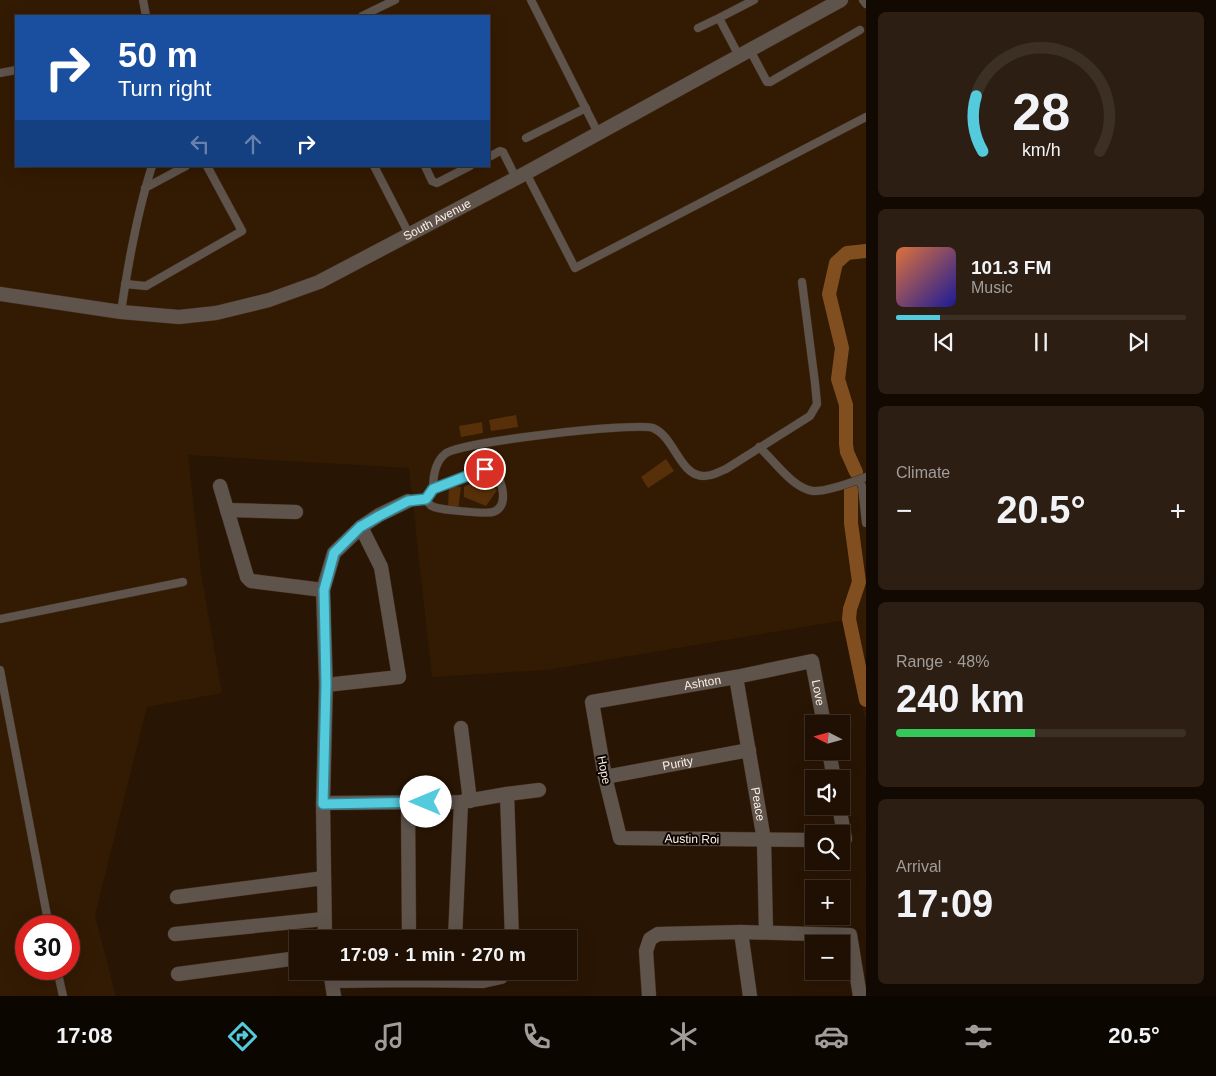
<!DOCTYPE html>
<meta charset="utf-8">
<style>
body{margin:0;font-family:Arial,sans-serif;background:#2c1e12;color:#f1f3f6;height:100vh;display:flex;flex-direction:column;font-size:19px;white-space:nowrap}
*{box-sizing:border-box;margin:0}
p{font-size:16px;color:#a19d9a}
.icon{flex:none;width:28px;height:28px;fill:none;stroke:currentColor;stroke-width:2;stroke-linecap:round;stroke-linejoin:round}
.map{position:relative;flex:1;overflow:hidden}
.drawer{display:flex;flex-direction:column;gap:12px;padding:12px;background:#110902;width:350px}
.drawer>*{flex:none}
.hud{position:absolute;left:15px;top:15px;width:475px;height:152px;border-radius:0px;box-shadow:0 5px 20px #0002,0 0 0 1px #3c3025;background:#1a4fa0;color:#fff;overflow:hidden}
.needle{width:32px;rotate:276deg}
.controls{position:absolute;left:805px;top:715px;display:grid;gap:10px}
.controls a{display:grid;place-items:center;width:45px;height:45px;border-radius:0px;background:#1f1003;box-shadow:0 5px 20px #0002,0 0 0 1px #3c3025;font-size:25px}
.speed{position:absolute;left:15px;top:915px;display:flex;gap:10px;font-size:25px;font-weight:700;text-align:center}
.speed>*{display:grid;place-content:center;width:65px;height:65px;border-radius:50%;background:#1f1003;box-shadow:0 5px 20px #0002,0 0 0 1px #3c3025;line-height:1}
.speed .limit{border:8px solid #d22;background:#fff;color:#111}
.pin{position:absolute;display:grid;place-items:center;width:42px;height:42px;color:#fff;margin:-21px;border:2px solid #fff;border-radius:50%;box-shadow:0 1px 5px #0007}
.me{position:absolute;width:55px;margin:-28px;rotate:270deg;stroke-linejoin:round;filter:drop-shadow(0 0 4px #0008)}
.turn{display:flex;align-items:center;gap:18px;height:105px;padding:0 20px;font-size:22px}
.turn .icon{width:65px;height:65px;stroke-width:2.5}
.turn b{display:block;font-size:35px;line-height:42px}
.lanes{display:flex;align-items:center;height:48px;padding:0 20px;background:#0003;justify-content:center;gap:25px;direction:ltr}
.lanes .off{opacity:.35}
.big{font-size:38px;font-weight:800;line-height:1.1}
.drawer .widget{flex:1;display:flex;flex-direction:column;justify-content:center;gap:8px;min-width:0;padding:0 18px;border-radius:8px;background:#2c1e12}
.drawer .dial{align-items:center;gap:0}
.dial svg{height:130px;overflow:visible;fill:none;stroke:#3c3025;stroke-width:7;stroke-linecap:round;text-anchor:middle}
.dial text{fill:#f1f3f6;stroke:none}
.song{display:flex;align-items:center;gap:15px}
.cover{width:60px;height:60px;border-radius:8px;background:linear-gradient(135deg,hsl(20 70% 55%),hsl(240 70% 35%))}
.played{height:5px;border-radius:2px;background:linear-gradient(90deg,#54cadd 15%,#3c3025 15%)}
.keys{display:flex;justify-content:space-around;direction:ltr}
.heat{display:flex;justify-content:space-between;align-items:center;font-size:28px;direction:ltr}
.charge{height:8px;border-radius:4px;background:linear-gradient(90deg,#34c759 48%,#3c3025 0)}
.trip{position:absolute;left:289px;top:930px;width:288px;height:50px;border-radius:0px;background:#1f1003;box-shadow:0 5px 20px #0002,0 0 0 1px #3c3025;font-weight:800;line-height:50px;text-align:center}
.tabs{display:flex;height:80px;justify-content:space-around;align-items:center;background:#0c0601;color:#a19d9a}
.tabs .icon{width:35px;height:35px}
.tabs .on{color:#54cadd}
.tabs b{font-size:22px;color:#f1f3f6}
main{display:flex;flex:1;min-height:0}
.map>svg:first-child{display:block}
.built{fill:#331a03;fill-rule:evenodd}
.green{fill:#573009}
.lines{fill:none;stroke-linecap:round;stroke-linejoin:round}
.canal{stroke:#814e1f;stroke-width:14}
.service-casing{stroke:#432f1f;stroke-width:9}
.minor-casing{stroke:#432f1f;stroke-width:15}
.service{stroke:#5f544c;stroke-width:8}
.minor{stroke:#5f544c;stroke-width:14}
.route-casing{stroke:#378390;stroke-width:12}
.route{stroke:#54cadd;stroke-width:9}
.labels{text-anchor:middle;dominant-baseline:central;stroke-width:4;stroke-linejoin:round;paint-order:stroke}
.street-label{font-size:12px;fill:#feefe4;stroke:#0b0401}
</style>
<main>
<div class="map">
<svg width="866" height="996" viewBox="0 0 866 996">
<rect width="100%" height="100%" fill="#291504"/>
<!-- built -->
<path class="built" d="M0,0H866V724L845,620L547,670L432,677L409,468L188,455L201,573L222,693L147,707L95,916L116,996H0ZM16,16H489V166H16ZM26,926H69V969H26Z"/>
<!-- green -->
<path class="green" d="M516,415L518,427L491,431L489,420Z
M482,422L483,433L461,437L459,426Z
M666,459L674,471L648,488L641,477Z
M483,477L497,490L486,506L464,497V487Z
M449,486L461,487L458,510L448,509Z"/>
<g class="lines">
<!-- canal -->
<path class="canal" d="M856,472L847,452L846,444V405L838,379L842,348L829,294L836,263L847,253L866,251
M851,489V523L859,582L850,609L849,619L866,700"/>
<!-- service casing -->
<g class="service-casing">
<path id="service" d="M143,0L146,16
M531,0L598,133
M863,0L866,4
M362,16L395,0
M719,18L754,0
M698,28L719,18L739,56
M750,50L767,82H770L860,30
M0,73L16,70
M526,138L586,108
M489,157L500,151L503,152L516,178
M374,166L409,234
M425,166L432,181L437,183L470,166
M526,173L575,268L866,117
M145,188L186,166
M125,284L146,286L242,231L207,166
M121,312C128,264 137,213 152,166
M759,447C774,460 792,488 813,491C827,492 853,482 866,477
M485,469L494,470C502,481 510,506 493,512C485,514 442,510 434,507C430,506 428,503 426,499L433,489Z
M859,480L862,486L866,523
M433,489C433,477 435,462 445,454C458,442 636,422 653,428C677,438 680,483 711,475C716,474 721,471 726,469L810,416L817,404L815,383L802,282
M0,619L183,582
M0,670L49,926
M57,969L63,996"/>
</g>
<!-- minor casing -->
<g class="minor-casing">
<g id="minor">
<path id="s1" d="M0,294L121,312L179,317L216,313L269,300L319,282L526,173L841,0"/>
<path d="M220,486L247,577L251,581L323,590"/>
<path d="M227,510L296,512"/>
<path id="s2" d="M736,677L764,840L766,932"/>
<path d="M326,685L399,677L381,567L361,527"/>
<path d="M461,728L470,801"/>
<path d="M829,751L834,779"/>
<path id="s3" d="M605,777L749,750"/>
<path d="M507,794L539,790"/>
<path d="M408,802L409,939"/>
<path d="M323,803L461,802L507,794L512,939"/>
<path d="M839,806L845,839H841"/>
<path id="s4" d="M814,840L620,838L605,777L592,702L736,677L812,661L824,724"/>
<path d="M177,897L324,878"/>
<path d="M741,932L750,996"/>
<path d="M175,934L324,919"/>
<path d="M325,939L323,803L326,685L323,590L334,553L361,527L379,515L408,501"/>
<path d="M455,939L461,802"/>
<path d="M330,971L334,996"/>
<path d="M178,974L298,958"/>
<path d="M332,981L409,980L483,981L501,977L504,971"/>
<path d="M649,996L646,951L650,939L658,934L741,932L850,935L860,996"/>
</g>
</g>
<!-- service -->
<use href="#service" class="service"/>
<!-- minor -->
<use href="#minor" class="minor"/>
</g>
<g class="lines">
<!-- route casing -->
<g class="route-casing">
<path id="route" d="M426,802L323,804L326,684L324,590L334,553L360,527L379,516L408,501L426,499L433,489L485,469"/>
</g>
<!-- route -->
<use href="#route" class="route"/>
</g>
<g class="labels">
<!-- street labels -->
<g class="street-label">
<text stroke="none"><textPath href="#s1" startOffset="459">South Avenue</textPath></text>
<text stroke="none"><textPath href="#s4" startOffset="445">Ashton</textPath></text>
<text stroke="none"><textPath href="#s4" startOffset="589">Love</textPath></text>
<text stroke="none"><textPath href="#s3" startOffset="74">Purity</textPath></text>
<text transform="translate(604 770) rotate(79)">Hope</text>
<text stroke="none"><textPath href="#s2" startOffset="129">Peace</textPath></text>
<text transform="translate(692 839) rotate(1)">Austin Roi</text>
</g>
</g>
</svg>
<div class="controls">
<a><svg class="needle" viewBox="-14 -14 28 28"><path d="M0-13l5 13h-10z" fill="#e53935"/><path d="M0 13l5-13h-10z" fill="#a19d9a"/></svg></a>
<a><svg class="icon" aria-label="sound" viewBox="0 0 24 24"><path d="M4 9h4l5-4v14l-5-4H4zM17 9q2 3 0 6"/></svg></a>
<a><svg class="icon" aria-label="search" viewBox="0 0 24 24"><circle cx="10" cy="10" r="6"/><path d="M15 15l6 6"/></svg></a>
<a>+</a>
<a>−</a>
</div>
<div class="speed"><div class="limit">30</div></div>
<div class="pin" style="left:485px;top:469px;background:#d93025"><svg class="icon" aria-label="arrive" viewBox="0 0 24 24"><path d="M6 21V4h12l-3 4 3 4H6"/></svg></div>
<svg class="me" style="left:426px;top:802px" viewBox="-20 -20 40 40"><circle r="19" fill="#fff"/><path d="M0-13L10 11 0 6-10 11z" fill="#54cadd"/></svg>
<div class="trip">17:09 · 1 min · 270 m</div>
<div class="hud">
<div class="turn"><svg class="icon" aria-label="right" viewBox="0 0 24 24"><path d="M7 20v-9h11M14 6l5 5-5 5"/></svg><div><b>50 m</b>Turn right</div></div>
<div class="lanes"><svg class="icon off" aria-label="left" viewBox="0 0 24 24"><path d="M17 20v-9H6M10 6l-5 5 5 5"/></svg><svg class="icon off" aria-label="ahead" viewBox="0 0 24 24"><path d="M12 20V5M6 11l6-6 6 6"/></svg><svg class="icon" aria-label="right" viewBox="0 0 24 24"><path d="M7 20v-9h11M14 6l5 5-5 5"/></svg></div>
</div>
</div>
<section class="drawer">
<div class="widget dial"><svg viewBox="0 0 100 80">
<path d="M14 69A42 42 0 1 1 86 69"/>
<path d="M14 69A42 42 0 0 1 10 35" stroke="#54cadd"/>
<text x="50" y="56" font-size="32" font-weight="700">28</text>
<text x="50" y="72" font-size="11">km/h</text>
</svg></div>
<div class="widget">
<div class="song"><i class="cover"></i><div><b>101.3 FM</b><p>Music</p></div></div>
<div class="played"></div>
<div class="keys"><svg class="icon" aria-label="previous" viewBox="0 0 24 24"><path d="M18 5L8 12l10 7zM5 5v14"/></svg><svg class="icon" aria-label="pause" viewBox="0 0 24 24"><path d="M8 5v14M16 5v14"/></svg><svg class="icon" aria-label="next" viewBox="0 0 24 24"><path d="M6 5l10 7-10 7zM19 5v14"/></svg></div>
</div>
<div class="widget"><p>Climate</p>
<div class="heat"><a>−</a><b class="big">20.5°</b><a>+</a></div>
</div>
<div class="widget"><p>Range · 48%</p><b class="big">240 km</b><div class="charge"></div></div>
<div class="widget"><p>Arrival</p><b class="big">17:09</b></div>
</section>
</main>
<nav class="tabs">
<b>17:08</b>
<svg class="icon on" aria-label="directions" viewBox="0 0 24 24"><path d="M12 3l9 9-9 9-9-9zM9 14v-3h6M13 9l2 2-2 2"/></svg>
<svg class="icon" aria-label="music" viewBox="0 0 24 24"><path d="M9 18V5l10-2v13"/><circle cx="6" cy="18" r="3"/><circle cx="16" cy="16" r="3"/></svg>
<svg class="icon" aria-label="phone" viewBox="0 0 24 24"><path d="M5 4h4l2 5-3 2q2 4 5 5l2-3 5 2v4C11 20 4 13 5 4z"/></svg>
<svg class="icon" aria-label="climate" viewBox="0 0 24 24"><path d="M12 3v18M4 7l16 10M4 17L20 7"/></svg>
<svg class="icon" aria-label="car" viewBox="0 0 24 24"><path d="M5 17H2v-5l4-1 3-4h7l3 4 3 1v5h-3M9 17h6M6 11h13"/><circle cx="7" cy="17" r="2"/><circle cx="17" cy="17" r="2"/></svg>
<svg class="icon" aria-label="filters" viewBox="0 0 24 24"><path d="M4 7h16M4 17h16"/><circle cx="9" cy="7" r="2"/><circle cx="15" cy="17" r="2"/></svg>
<b>20.5°</b>
</nav>
